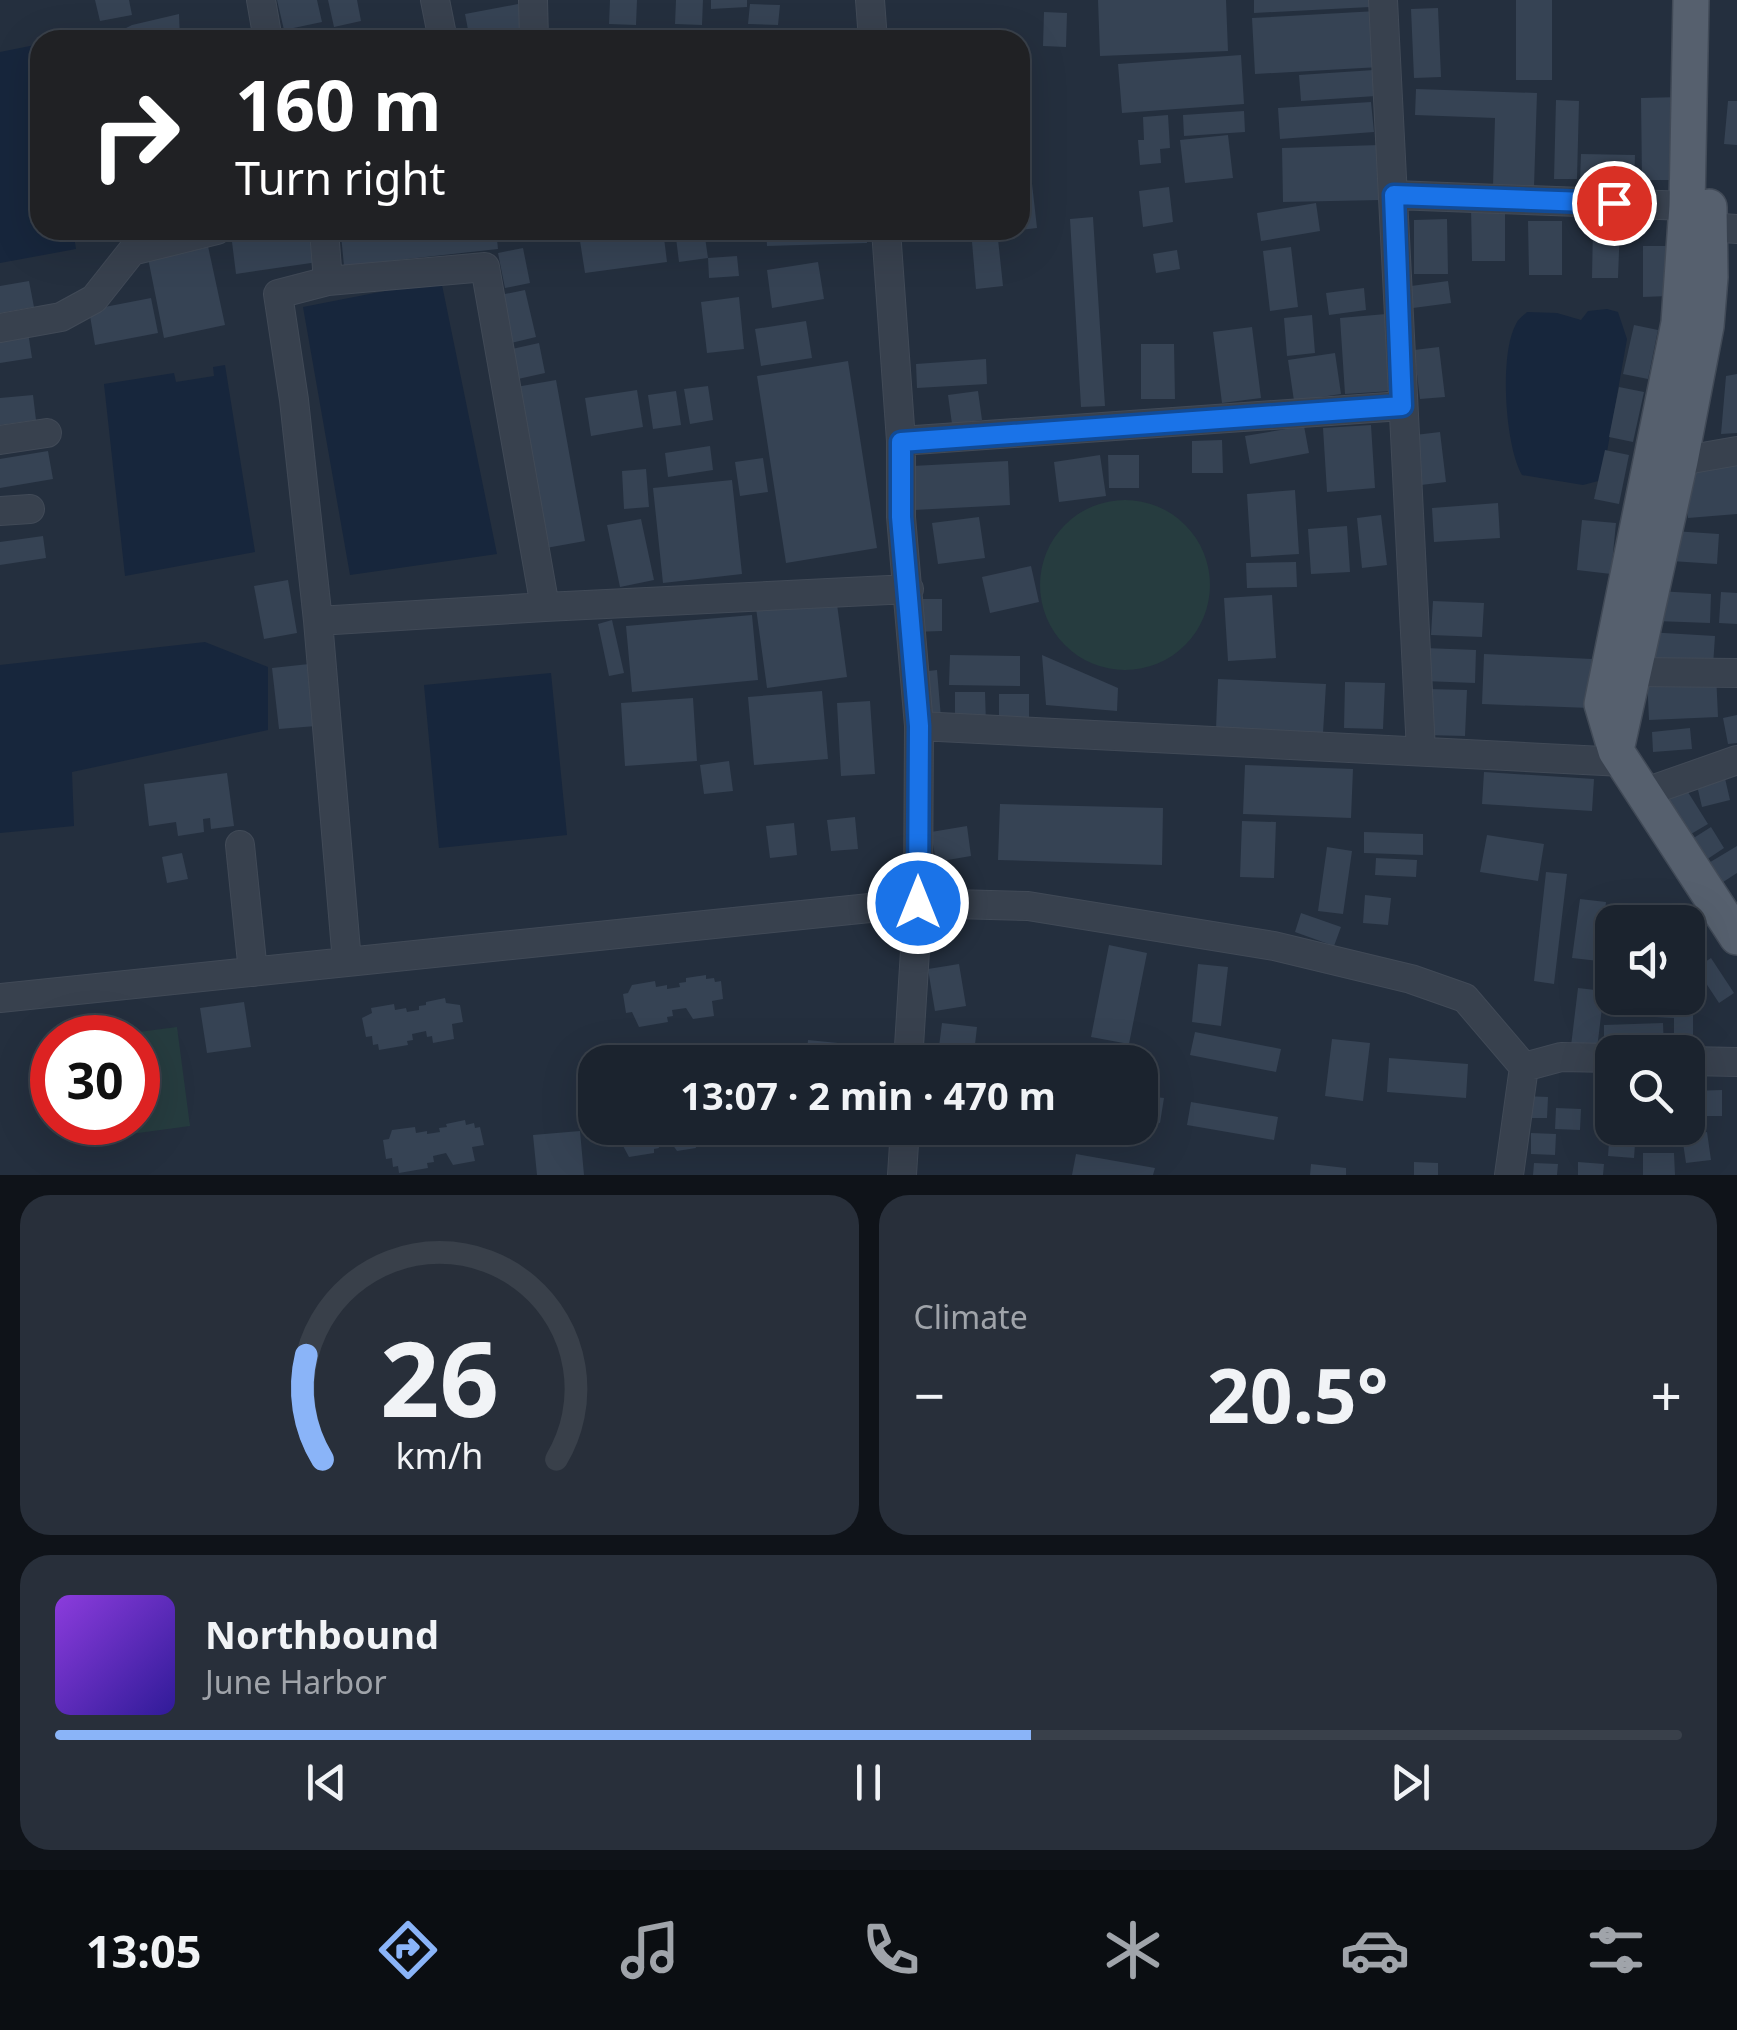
<!DOCTYPE html>
<meta charset="utf-8">
<style>
body{margin:0;font-family:"Noto Sans",sans-serif;background:#282f3a;color:#f1f3f6;height:100vh;display:flex;flex-direction:column;font-size:38px;white-space:nowrap}
*{box-sizing:border-box;margin:0}
p{font-size:32px;color:#a0a4aa}
.icon{flex:none;width:55px;height:55px;fill:none;stroke:currentColor;stroke-width:2;stroke-linecap:round;stroke-linejoin:round}
.map{position:relative;height:1175px;overflow:hidden}
.details{display:flex;flex-direction:column;gap:20px;padding:20px;background:#0f1319;flex:1}
.details>*{flex:none}
.banner{position:absolute;left:30px;top:30px;width:1000px;height:210px;border-radius:30px;box-shadow:0 10px 40px #0002,0 0 0 2px #39404a;background:#202124;color:#fff;overflow:hidden}
.tools{position:absolute;left:1595px;top:905px;display:grid;gap:20px}
.tools a{display:grid;place-items:center;width:110px;height:110px;border-radius:20px;background:#1b232e;box-shadow:0 10px 40px #0002,0 0 0 2px #39404a;font-size:50px}
.speed{position:absolute;left:30px;top:1015px;display:flex;gap:20px;font-size:50px;font-weight:700;text-align:center}
.speed>*{display:grid;place-content:center;width:130px;height:130px;border-radius:50%;background:#1b232e;box-shadow:0 10px 40px #0002,0 0 0 2px #39404a;line-height:1}
.speed .limit{border:15px solid #d22;background:#fff;color:#111}
.pin{position:absolute;display:grid;place-items:center;width:85px;height:85px;color:#fff;margin:-42px;border:5px solid #fff;border-radius:50%;box-shadow:0 2px 10px #0007}
.me{position:absolute;width:110px;margin:-55px;rotate:0deg;stroke-linejoin:round;filter:drop-shadow(0 0 8px #0008)}
.turn{display:flex;align-items:center;gap:35px;height:210px;padding:0 40px;font-size:45px}
.turn .icon{width:130px;height:130px;stroke-width:2.5}
.turn b{display:block;font-size:70px;line-height:85px}
.big{font-size:75px;font-weight:700;line-height:1.1}
.details .card{flex:1;display:flex;flex-direction:column;justify-content:center;gap:15px;min-width:0;padding:0 35px;border-radius:30px;background:#282f3a}
.details .dial{align-items:center;gap:0}
.dial svg{height:260px;overflow:visible;fill:none;stroke:#39404a;stroke-width:7;stroke-linecap:round;text-anchor:middle}
.dial text{fill:#f1f3f6;stroke:none}
.song{display:flex;align-items:center;gap:30px}
.cover{width:120px;height:120px;border-radius:15px;background:linear-gradient(135deg,hsl(270 70% 55%),hsl(250 70% 35%))}
.played{height:10px;border-radius:5px;background:linear-gradient(90deg,#8ab4f8 60%,#39404a 60%)}
.keys{display:flex;justify-content:space-around;direction:ltr}
.heat{display:flex;justify-content:space-between;align-items:center;font-size:55px;direction:ltr}
.details .tiles{flex:1;display:grid;gap:20px;grid-template-columns:1fr 1fr}
.card:last-child{grid-column:span 2}
.trip{position:absolute;left:578px;top:1045px;width:580px;height:100px;border-radius:30px;background:#1b232e;box-shadow:0 10px 40px #0002,0 0 0 2px #39404a;font-weight:700;line-height:100px;text-align:center}
.tabs{display:flex;height:160px;justify-content:space-around;align-items:center;background:#0b0e12;color:#a0a4aa}
.tabs .icon{width:70px;height:70px}
.tabs .active{color:#8ab4f8}
.tabs b{font-size:45px;color:#f1f3f6}
.map>svg:first-child{display:block}
.green{fill:#263c3f}
.water{fill:#17263c}
.building{fill:#364354}
.lines{fill:none;stroke-linecap:round;stroke-linejoin:round}
.minor-casing{stroke:#414a57;stroke-width:30}
.major-casing{stroke:#414a57;stroke-width:38}
.minor{stroke:#38414e;stroke-width:28}
.major{stroke:#56606e;stroke-width:35}
.route-casing{stroke:#114b97;stroke-width:25}
.route{stroke:#1a73e8;stroke-width:18}
</style>
<div class="map">
<svg width="1737" height="1175" viewBox="0 0 1737 1175">
<rect width="100%" height="100%" fill="#242f3e"/>
<!-- green -->
<path class="green" d="M1040 585a85 85 0 1 1 170 0a85 85 0 1 1-170 0Z
M177,1027L190,1126L79,1141L76,1123L138,1122V1038L100,1037Z"/>
<!-- water -->
<path class="water" d="M40,44V230H73L76,249L0,263V52Z
M441,280L497,554L350,575L303,307Z
M1607,309L1618,312L1627,339L1602,480L1583,485L1522,475C1505,446 1499,354 1516,324C1518,319 1523,316 1527,312L1557,313L1581,320L1588,311Z
M225,365L255,552L125,576L104,384L174,373L176,382L214,376L213,367Z
M205,642L268,667V730L72,772L74,826L0,833V665Z
M551,673L567,835L439,848L424,685Z"/>
<!-- building -->
<path class="building" d="M95,0H129L132,15L100,21Z
M277,0H317L322,22L284,30Z
M328,0H357L361,21L334,27Z
M610,0H637L636,25L609,24Z
M676,0H703L702,25L675,24Z
M711,0H747V7L711,9Z
M1098,0H1226L1228,51L1100,56Z
M1254,0H1369L1370,7L1254,13Z
M1516,0H1552V80H1516Z
M518,4L524,35L498,40H470L465,14Z
M750,4L780,5L778,25L748,24Z
M1438,8L1441,77L1414,78L1411,9Z
M1377,11L1380,67L1255,74L1252,18Z
M1044,12L1067,13L1066,47L1043,46Z
M179,14L180,40H110V36L132,25Z
M1241,55L1244,104L1122,113L1118,64Z
M1374,70L1376,96L1301,101L1299,75Z
M1416,89L1537,93L1534,187L1493,186L1495,118L1415,115Z
M1681,97L1682,180H1642L1641,98Z
M1556,100L1579,101L1577,179H1554Z
M1728,101H1737V145L1724,144Z
M1371,102L1374,132L1280,139L1278,108Z
M1244,111L1245,132L1184,136L1183,115Z
M1168,115L1170,148L1160,149L1161,163L1140,165L1138,140H1144L1143,117Z
M1228,135L1233,178L1185,183L1180,140Z
M1380,145L1381,200L1283,202L1282,148Z
M1581,154L1635,155L1634,182L1580,180Z
M1029,157L1037,228L1020,230V158Z
M1169,187L1173,222L1143,227L1139,191Z
M1316,203L1320,231L1261,241L1257,213Z
M1505,206V261H1472L1471,207Z
M1093,217L1105,406L1081,407L1070,219Z
M1447,219L1448,274H1414V220Z
M1528,221H1562V275H1529Z
M1593,224L1620,225L1618,278H1592Z
M382,230H496L498,249L344,266L341,235Z
M663,230L667,262L585,273L580,241Z
M675,230H704L708,258L679,262Z
M766,230H866L867,243L767,246Z
M314,231L318,262L236,274L232,242Z
M998,239L1003,286L976,289L972,242Z
M208,246L225,325L164,338L148,258Z
M1643,246H1667L1668,296L1643,297Z
M1291,247L1298,307L1270,311L1263,251Z
M523,248L530,283L505,288L498,253Z
M1177,250L1180,269L1156,273L1153,254Z
M737,256L739,276L709,278L708,258Z
M818,262L824,299L772,308L767,270Z
M29,281L34,307L0,313V286Z
M1448,281L1451,303L1413,308L1411,286Z
M1364,288L1366,310L1329,315L1326,293Z
M525,290L536,337L511,343L500,295Z
M739,297L744,349L707,353L701,302Z
M151,298L158,333L95,345L89,310Z
M1386,314L1392,391L1345,394L1340,318Z
M1312,315L1315,353L1287,356L1284,318Z
M806,321L812,358L761,366L755,329Z
M1634,325L1658,330L1648,379L1623,374Z
M1252,327L1261,398L1222,403L1213,332Z
M28,332L32,358L0,363V337Z
M539,343L545,373L518,379L512,349Z
M1141,344H1174L1175,399H1141Z
M1439,347L1445,397L1420,399L1414,350Z
M1335,353L1341,394L1294,401L1288,360Z
M986,359L987,384L917,388L916,364Z
M848,361L877,548L786,563L757,376Z
M1737,374V433L1721,434L1726,376Z
M556,380L585,541L546,548L516,387Z
M708,386L713,420L690,424L684,389Z
M1619,387L1644,392L1633,442L1609,437Z
M637,390L643,427L591,436L585,398Z
M676,391L681,425L653,429L648,395Z
M978,391L982,420L952,424L948,395Z
M33,395L36,420L0,425V398Z
M1371,425L1375,488L1327,492L1323,428Z
M1304,426L1309,453L1250,464L1245,436Z
M1440,432L1446,482L1421,485L1415,435Z
M1222,440L1223,473H1192V441Z
M710,446L713,470L668,477L665,453Z
M1605,450L1629,455L1619,504L1594,499Z
M48,451L53,479L0,488V459Z
M1100,455L1106,496L1059,502L1054,462Z
M1108,455H1139V488H1109Z
M763,458L768,492L740,496L735,462Z
M1008,461L1010,505L914,510L912,466Z
M1737,462V514L1688,518L1683,466Z
M646,469L649,507L624,509L622,471Z
M732,480L742,574L663,583L653,488Z
M1295,490L1299,554L1251,557L1247,494Z
M1498,503L1500,538L1434,542L1432,508Z
M1381,515L1387,565L1362,568L1357,518Z
M979,517L985,558L938,564L932,523Z
M641,519L654,580L620,587L607,525Z
M1582,520L1616,523L1611,574L1577,570Z
M1347,526L1350,572L1311,574L1308,529Z
M1673,531L1719,534L1717,564L1671,561Z
M43,536L46,558L0,565V542Z
M1296,562L1297,587L1247,588L1246,563Z
M1031,566L1039,602L990,613L982,577Z
M288,580L297,633L264,639L254,586Z
M1657,591L1711,594L1710,623L1656,621Z
M1721,592L1737,593V624L1719,623Z
M1272,595L1276,658L1228,661L1224,598Z
M836,597L847,677L767,688L756,608Z
M912,599H942V631L912,632Z
M1433,601L1484,603L1482,637L1431,635Z
M752,615L758,680L632,692L626,626Z
M612,620L624,673L609,676L598,624Z
M1647,632L1715,636L1713,666L1646,663Z
M1425,648L1476,650L1475,683L1424,681Z
M1484,654L1592,659L1590,708L1482,704Z
M950,655L1020,656V686L949,685Z
M1042,655L1118,688L1117,711L1046,705Z
M309,664L316,726L279,729L272,668Z
M937,670L941,718L906,721L902,674Z
M1716,673L1718,717L1649,720L1647,676Z
M1218,679L1326,684L1323,733L1216,729Z
M1345,682L1385,683L1383,729L1344,728Z
M1427,689L1467,690L1465,736L1425,735Z
M822,691L828,759L754,765L748,697Z
M955,692H985L986,724L955,725Z
M999,694H1029V726L999,727Z
M693,698L697,761L625,766L621,703Z
M870,701L875,774L841,776L837,703Z
M1737,715V743L1728,744L1723,718Z
M1690,728L1692,749L1653,752L1652,732Z
M729,761L733,791L704,794L700,765Z
M1245,765L1353,769L1351,818L1243,814Z
M1484,772L1594,779L1592,811L1482,804Z
M227,773L234,826L211,829L210,818L203,819L204,832L178,836L176,822L149,826L144,784Z
M1724,774L1730,800L1702,807L1696,781Z
M1686,789L1708,824L1691,834L1669,799Z
M1000,804L1163,808L1162,865L998,860Z
M855,817L858,849L831,851L827,820Z
M1242,821L1276,822L1274,878L1240,877Z
M794,823L797,855L770,858L766,826Z
M967,826L971,856L936,862L931,832Z
M1711,827L1724,848L1706,860L1692,839Z
M1364,832L1423,834V855L1364,853Z
M1487,835L1544,844L1538,881L1480,872Z
M1737,846V873L1720,884L1707,864Z
M1327,847L1352,851L1343,914L1318,911Z
M182,853L188,879L167,883L162,857Z
M1376,858L1417,860L1416,877L1375,875Z
M903,864L912,897L890,902L882,870Z
M1546,872L1567,874L1554,984L1534,981Z
M1365,895L1391,898L1388,925L1363,923Z
M1580,899L1606,902L1599,961L1572,958Z
M1301,913L1341,927L1334,946L1295,932Z
M1640,915L1679,917V922H1640Z
M1109,945L1147,953L1129,1044L1091,1037Z
M1711,958L1734,993L1719,1003L1696,968Z
M959,964L966,1006L935,1011L928,969Z
M1198,964L1228,967L1221,1026L1192,1022Z
M706,975V979L714,978L715,982L721,981L723,999L712,1001L714,1016L693,1019L686,1008L672,1010L673,1016L667,1017L668,1022L639,1027L632,1012L626,1013L623,994L628,993L632,985L655,981L656,987L667,985V989L680,987L679,983L686,982V978Z
M1578,988L1604,991L1597,1049L1571,1046Z
M445,998L446,1003L460,1005L463,1022L452,1024L454,1039L433,1043L432,1036L427,1037L426,1031L412,1034L413,1040L407,1041L408,1045L379,1050L378,1044L373,1045L372,1036L366,1037L362,1018L372,1013L371,1008L394,1004L395,1010L406,1008L407,1012L419,1010V1006L426,1005V1002Z
M1635,998L1693,1001V1046L1674,1047V1018L1634,1016Z
M244,1002L251,1047L207,1053L200,1008Z
M942,1023L977,1027L973,1062H937Z
M1663,1023L1664,1050L1604,1051V1025Z
M1195,1032L1281,1049L1276,1072L1190,1055Z
M1332,1039L1370,1043L1363,1101L1325,1096Z
M808,1040L868,1046L866,1062H806Z
M1389,1058L1468,1064L1466,1098L1387,1092Z
M1722,1090V1116H1689V1091Z
M1140,1095L1164,1098L1160,1123L1140,1120Z
M1524,1096L1548,1097L1547,1118H1523Z
M1191,1102L1278,1117L1274,1140L1187,1125Z
M1556,1108L1581,1109L1580,1130L1555,1129Z
M465,1120L466,1125L474,1123L475,1128L480,1127L484,1145L472,1147L475,1161L453,1165L446,1153L433,1156L434,1162L427,1163L428,1168L399,1173L398,1166L393,1167L392,1158L386,1159L383,1140L389,1139L392,1130L415,1127L416,1133L427,1131V1134L440,1132L439,1128L447,1127L446,1124Z
M614,1128H703L704,1133L693,1134L696,1148L677,1151L670,1141L658,1143L659,1148L654,1149V1153L629,1157L622,1144L617,1145Z
M1610,1128L1636,1130L1634,1158L1608,1156Z
M580,1131L584,1175H537L533,1135Z
M1707,1132L1711,1160L1686,1163L1682,1136Z
M1531,1133L1556,1134L1555,1155L1531,1154Z
M1643,1153H1674L1675,1175H1643Z
M1076,1154L1155,1168L1153,1175H1072Z
M1414,1162L1438,1163V1175H1414Z
M1578,1162L1604,1164L1603,1175H1578Z
M1534,1163L1558,1164L1557,1175H1533Z
M1311,1164L1346,1168V1175H1310Z"/>
<g class="lines">
<!-- minor casing -->
<g class="minor-casing">
<path id="minor" d="M261,0L268,40
M435,0L443,40
M533,0L534,40
M870,0L873,40
M1383,0L1421,751
M1394,195L1687,206
M1709,227L1737,229
M324,230L328,281L485,267L545,607L909,589
M886,230L901,441V517L919,726L918,903L908,1062
M328,281L278,294L294,400L318,621L545,607
M0,328L61,317L94,299L132,251L217,230
M0,440L47,433
M901,441L1402,406
M1680,461L1737,451
M0,511L30,509
M318,621L347,962L918,903L1028,906L1274,946L1411,979L1465,998L1524,1067
M1633,672L1737,673
M919,726L1623,762
M1643,793L1737,760
M240,845L253,972
M0,998L347,962
M1688,1061L1737,1062
M902,1175L905,1128
M1509,1175L1524,1067L1561,1057L1612,1058"/>
</g>
<!-- major casing -->
<g class="major-casing">
<path id="major" d="M1691,0L1687,206L1679,323L1602,704L1616,751L1737,937
M1616,750L1680,461L1706,326L1710,277L1709,207"/>
</g>
<!-- minor -->
<use href="#minor" class="minor"/>
<!-- major -->
<use href="#major" class="major"/>
</g>
<g class="lines">
<!-- route casing -->
<g class="route-casing">
<path id="route" d="M918,903L919,726L901,517V442L1402,406L1394,195L1614,203"/>
</g>
<!-- route -->
<use href="#route" class="route"/>
</g>
</svg>
<div class="tools">
<a><svg class="icon" aria-label="sound" viewBox="0 0 24 24"><path d="M4 9h4l5-4v14l-5-4H4zM17 9q2 3 0 6"/></svg></a>
<a><svg class="icon" aria-label="search" viewBox="0 0 24 24"><circle cx="10" cy="10" r="6"/><path d="M15 15l6 6"/></svg></a>
</div>
<div class="speed"><div class="limit">30</div></div>
<div class="pin" style="left:1614px;top:203px;background:#d93025"><svg class="icon" aria-label="arrive" viewBox="0 0 24 24"><path d="M6 21V4h12l-3 4 3 4H6"/></svg></div>
<svg class="me" style="left:918px;top:903px" viewBox="-20 -20 40 40"><circle r="17" fill="#1a73e8" stroke="#fff" stroke-width="3"/><path d="M0-11L8 9 0 5-8 9z" fill="#fff"/></svg>
<div class="trip">13:07 · 2 min · 470 m</div>
<div class="banner">
<div class="turn"><svg class="icon" aria-label="right" viewBox="0 0 24 24"><path d="M7 20v-9h11M14 6l5 5-5 5"/></svg><div><b>160 m</b>Turn right</div></div>
</div>
</div>
<section class="details">
<div class="tiles">
<div class="card dial"><svg viewBox="0 0 100 80">
<path d="M14 69A42 42 0 1 1 86 69"/>
<path d="M14 69A42 42 0 0 1 9 37" stroke="#8ab4f8"/>
<text x="50" y="56" font-size="32" font-weight="700">26</text>
<text x="50" y="72" font-size="11">km/h</text>
</svg></div>
<div class="card"><p>Climate</p>
<div class="heat"><a>−</a><b class="big">20.5°</b><a>+</a></div>
</div>
<div class="card">
<div class="song"><i class="cover"></i><div><b>Northbound</b><p>June Harbor</p></div></div>
<div class="played"></div>
<div class="keys"><svg class="icon" aria-label="previous" viewBox="0 0 24 24"><path d="M18 5L8 12l10 7zM5 5v14"/></svg><svg class="icon" aria-label="pause" viewBox="0 0 24 24"><path d="M8 5v14M16 5v14"/></svg><svg class="icon" aria-label="next" viewBox="0 0 24 24"><path d="M6 5l10 7-10 7zM19 5v14"/></svg></div>
</div>
</div>
</section>
<nav class="tabs">
<b>13:05</b>
<svg class="icon active" aria-label="directions" viewBox="0 0 24 24"><path d="M12 3l9 9-9 9-9-9zM9 14v-3h6M13 9l2 2-2 2"/></svg>
<svg class="icon" aria-label="music" viewBox="0 0 24 24"><path d="M9 18V5l10-2v13"/><circle cx="6" cy="18" r="3"/><circle cx="16" cy="16" r="3"/></svg>
<svg class="icon" aria-label="phone" viewBox="0 0 24 24"><path d="M5 4h4l2 5-3 2q2 4 5 5l2-3 5 2v4C11 20 4 13 5 4z"/></svg>
<svg class="icon" aria-label="climate" viewBox="0 0 24 24"><path d="M12 3v18M4 7l16 10M4 17L20 7"/></svg>
<svg class="icon" aria-label="car" viewBox="0 0 24 24"><path d="M5 17H2v-5l4-1 3-4h7l3 4 3 1v5h-3M9 17h6M6 11h13"/><circle cx="7" cy="17" r="2"/><circle cx="17" cy="17" r="2"/></svg>
<svg class="icon" aria-label="filters" viewBox="0 0 24 24"><path d="M4 7h16M4 17h16"/><circle cx="9" cy="7" r="2"/><circle cx="15" cy="17" r="2"/></svg>
</nav>
